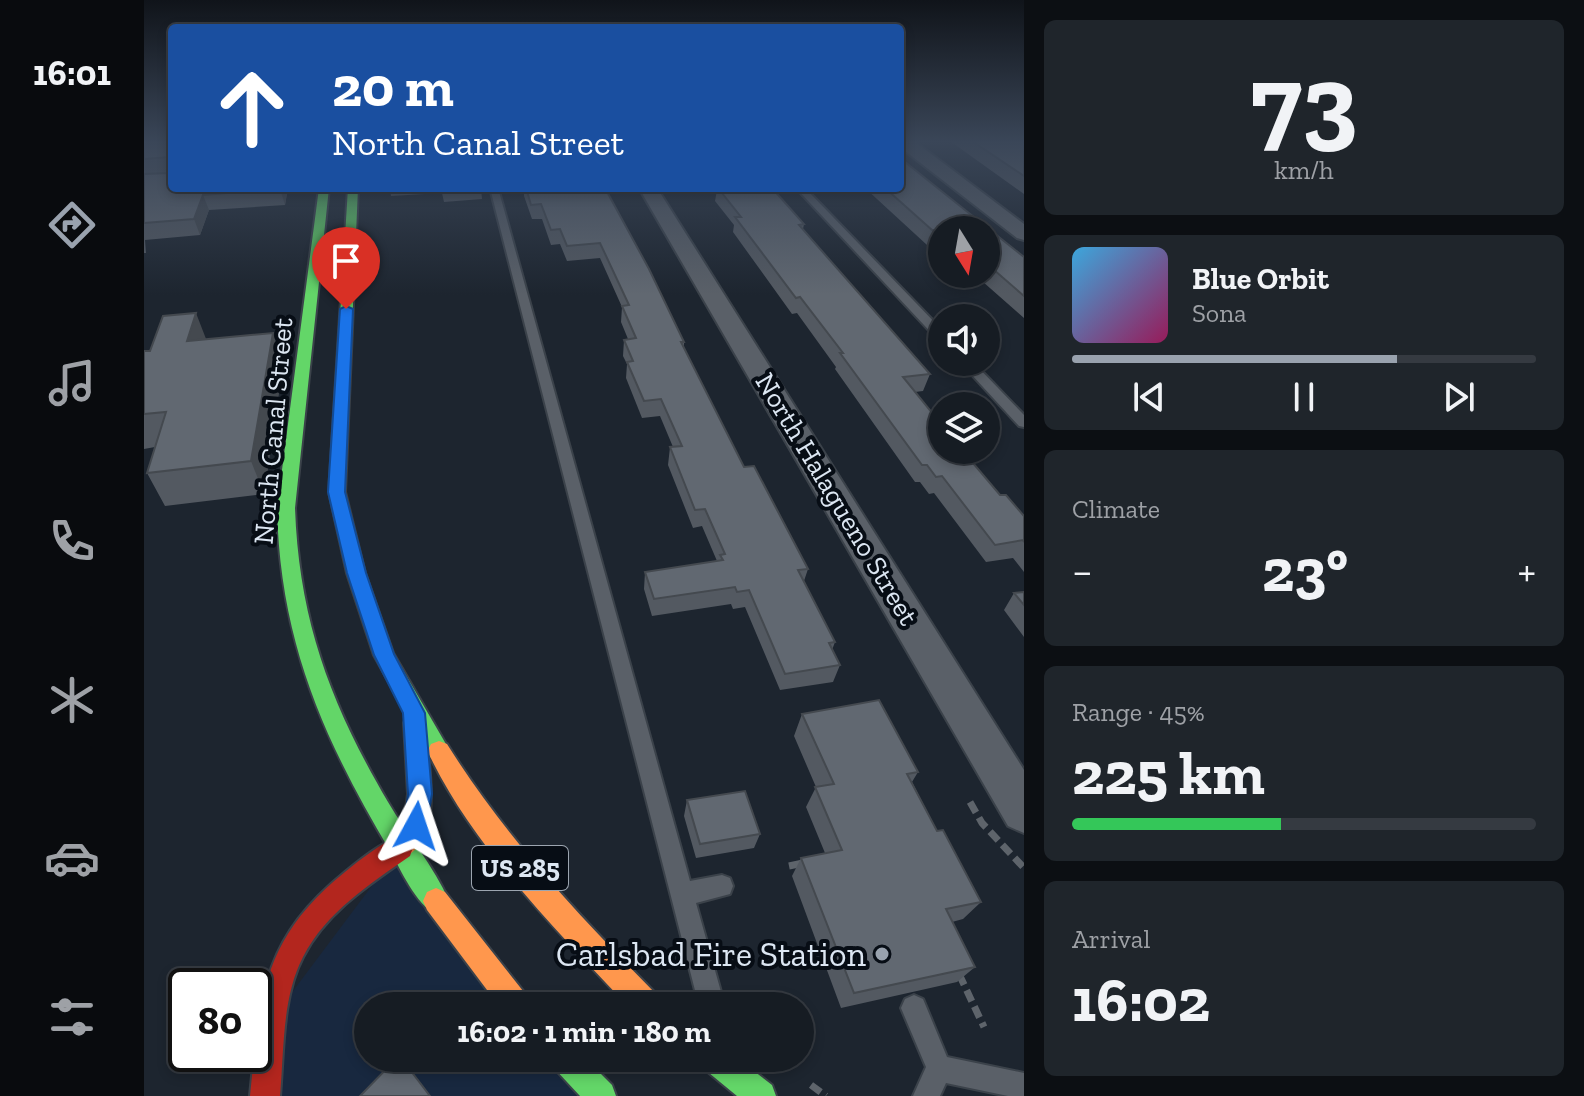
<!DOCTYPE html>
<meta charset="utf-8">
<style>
body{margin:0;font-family:"Zilla Slab",serif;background:#1f252b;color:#f1f3f6;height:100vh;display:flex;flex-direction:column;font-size:30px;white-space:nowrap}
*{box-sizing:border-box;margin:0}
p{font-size:26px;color:#9ea1a6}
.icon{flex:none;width:44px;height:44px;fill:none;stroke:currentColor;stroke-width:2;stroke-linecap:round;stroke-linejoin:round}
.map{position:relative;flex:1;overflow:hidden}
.details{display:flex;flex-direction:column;gap:20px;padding:20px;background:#0c0f13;width:560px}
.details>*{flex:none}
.banner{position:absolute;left:24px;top:24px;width:736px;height:168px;border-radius:8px;box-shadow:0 4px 12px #0003,0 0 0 2px #353a41;background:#1a4fa0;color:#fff;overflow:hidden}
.needle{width:52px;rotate:169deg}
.buttons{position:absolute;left:784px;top:216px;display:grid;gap:16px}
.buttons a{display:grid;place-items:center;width:72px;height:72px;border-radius:50%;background:#161c23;box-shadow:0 4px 12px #0003,0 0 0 2px #353a41;font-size:40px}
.speed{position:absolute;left:24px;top:968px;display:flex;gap:16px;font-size:40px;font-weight:700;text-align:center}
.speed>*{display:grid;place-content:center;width:104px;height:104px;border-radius:50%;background:#161c23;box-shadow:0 4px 12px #0003,0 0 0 2px #353a41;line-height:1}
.speed .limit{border:4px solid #111;border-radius:12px;background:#fff;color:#111}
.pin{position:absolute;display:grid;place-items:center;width:68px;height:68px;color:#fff;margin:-82px -34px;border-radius:50% 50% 50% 0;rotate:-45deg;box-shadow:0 0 8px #0007}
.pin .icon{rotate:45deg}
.me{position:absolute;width:88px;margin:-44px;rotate:5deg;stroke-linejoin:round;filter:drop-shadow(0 0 6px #0008)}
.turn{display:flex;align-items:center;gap:28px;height:168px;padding:0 32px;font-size:36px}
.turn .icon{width:104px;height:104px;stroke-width:2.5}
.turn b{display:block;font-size:56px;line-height:68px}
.big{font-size:60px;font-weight:700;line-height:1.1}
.details .card{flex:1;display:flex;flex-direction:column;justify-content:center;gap:12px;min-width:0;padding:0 28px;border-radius:12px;background:#1f252b}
.details .dial{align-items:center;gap:0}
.dial b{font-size:104px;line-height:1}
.song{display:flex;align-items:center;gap:24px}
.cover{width:96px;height:96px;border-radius:12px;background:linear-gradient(135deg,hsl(200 70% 55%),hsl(330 70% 35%))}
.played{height:8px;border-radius:4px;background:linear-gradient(90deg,#99a2ae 70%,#353a41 70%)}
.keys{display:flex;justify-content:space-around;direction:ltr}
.heat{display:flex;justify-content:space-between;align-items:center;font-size:44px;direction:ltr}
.charge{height:12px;border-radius:6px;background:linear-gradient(90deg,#34c759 45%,#353a41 0)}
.trip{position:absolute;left:210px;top:992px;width:460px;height:80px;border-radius:40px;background:#161c23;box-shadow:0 4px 12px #0003,0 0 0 2px #353a41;font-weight:700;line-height:80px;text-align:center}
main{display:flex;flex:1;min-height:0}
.menu{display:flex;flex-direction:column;width:144px;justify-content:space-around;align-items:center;background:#090b0e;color:#9ea1a6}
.menu .icon{width:56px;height:56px}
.menu .active{color:#99a2ae}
.menu b{font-size:36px;color:#f1f3f6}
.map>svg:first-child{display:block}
.built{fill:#18283f}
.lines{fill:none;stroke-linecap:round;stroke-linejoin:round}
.lane-casing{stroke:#3b424a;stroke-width:4}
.street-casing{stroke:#3b424a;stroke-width:4}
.fast-casing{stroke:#3b424a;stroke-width:4}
.slow-casing{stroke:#3b424a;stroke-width:4}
.jam-casing{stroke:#3b424a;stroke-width:4}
.path{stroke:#5e646b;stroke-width:7;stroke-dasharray:12 6;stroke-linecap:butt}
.lane{fill:#5a6068;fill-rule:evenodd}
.street{fill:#5a6068;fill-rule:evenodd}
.fast{fill:#63d668;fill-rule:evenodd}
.slow{fill:#ff974d;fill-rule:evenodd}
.jam{fill:#b3261e;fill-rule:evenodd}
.wall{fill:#535961}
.shaded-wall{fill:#44494f}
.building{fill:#616871;stroke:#44494f;stroke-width:2}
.route{fill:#1a73e8;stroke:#114b97;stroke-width:2}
.poi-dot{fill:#99a2ae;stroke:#070d15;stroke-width:3}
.labels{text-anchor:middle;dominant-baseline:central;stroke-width:8;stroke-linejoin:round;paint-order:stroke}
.shield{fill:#070d15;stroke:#9ca5b0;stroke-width:2}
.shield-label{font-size:26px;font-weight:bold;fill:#dce6f2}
.street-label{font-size:28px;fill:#dce6f2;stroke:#070d15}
.near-poi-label{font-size:34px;fill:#dce6f2;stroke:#070d15;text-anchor:end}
</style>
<main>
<nav class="menu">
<b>16:01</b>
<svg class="icon active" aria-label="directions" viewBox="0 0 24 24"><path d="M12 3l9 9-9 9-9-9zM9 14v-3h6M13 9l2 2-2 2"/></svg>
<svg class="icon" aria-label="music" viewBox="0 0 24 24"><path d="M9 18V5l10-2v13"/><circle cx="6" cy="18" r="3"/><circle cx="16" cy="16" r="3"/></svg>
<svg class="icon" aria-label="phone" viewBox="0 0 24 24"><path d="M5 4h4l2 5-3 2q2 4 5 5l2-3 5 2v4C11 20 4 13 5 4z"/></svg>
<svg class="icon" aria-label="climate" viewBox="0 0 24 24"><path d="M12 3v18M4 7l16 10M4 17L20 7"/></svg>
<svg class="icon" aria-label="car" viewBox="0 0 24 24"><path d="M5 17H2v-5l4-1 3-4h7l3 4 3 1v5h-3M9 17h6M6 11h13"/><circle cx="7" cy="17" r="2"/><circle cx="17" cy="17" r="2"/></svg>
<svg class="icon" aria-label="filters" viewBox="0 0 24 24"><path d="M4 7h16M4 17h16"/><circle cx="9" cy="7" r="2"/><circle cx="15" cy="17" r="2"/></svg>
</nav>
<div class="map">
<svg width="880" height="1096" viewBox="0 0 880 1096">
<rect width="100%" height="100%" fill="#1d252f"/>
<!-- built -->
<path class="built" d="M257,847L373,1006H224V1058H420L457,1096H121L128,1019Z"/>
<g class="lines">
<!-- lane casing -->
<g class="lane-casing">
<path id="lane" d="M346,188H354L546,881L578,875L586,878L589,886L586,894L552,903L581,1006H555Z
M652,188H661L798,330V341L794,340Z
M816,362H829L880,415V427L875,426Z
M770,995L779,999L803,1057L880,1073V1096H864L802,1083L796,1096H769L782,1067L757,1008L761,999Z"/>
</g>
<!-- street casing -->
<g class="street-casing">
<path id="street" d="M756,141H770L880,224V240L873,238L756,147Z
M495,188H513L880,770V833L864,826Z"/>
</g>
<!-- fast casing -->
<g class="fast-casing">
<path id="fast" d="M175,188H185L151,508C155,621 187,705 244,802C263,835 290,866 305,901L301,910L292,914C272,905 257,870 246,851C179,738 136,641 133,508Z
M204,188H214L201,492L221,573L249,653L306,751L303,758L295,761L287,758L230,655L203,573L185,492Z
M405,1058H441L468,1085L472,1096H436L410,1068Z
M554,1058H593L628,1085L632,1096H593L559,1068Z"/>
</g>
<!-- slow casing -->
<g class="slow-casing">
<path id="slow" d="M271,713L279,716L284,750L287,744L295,741L303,744C362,838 436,917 514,996L518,1006H484C415,933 327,845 284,752C287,786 296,843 257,859L248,856L245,847L260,822L264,794L260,723L263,716Z
M292,888L301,892L383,996L387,1006H355L283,910L279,901L283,892Z"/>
</g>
<!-- jam casing -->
<g class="jam-casing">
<path id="jam" d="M257,835L266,838L269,847L266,856C226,884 182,912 159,957C138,997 140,1051 136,1096H106C116,996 118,939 201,872C217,859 237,843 257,835Z"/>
</g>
<!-- path -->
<path class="path" d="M826,802L838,823L880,868
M645,866L659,863
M815,974L840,1027
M667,1085L682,1096"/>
<!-- lane -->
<use href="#lane" class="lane"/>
<!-- street -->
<use href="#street" class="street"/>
<!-- fast -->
<use href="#fast" class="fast"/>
<!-- slow -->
<use href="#slow" class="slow"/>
<!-- jam -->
<use href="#jam" class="jam"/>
</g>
<!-- wall -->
<path class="wall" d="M0,141L144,188L141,205L65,210L56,235L1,240L2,253H0V174L25,173L0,174Z
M806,141H880V194Z
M756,158L880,257V318L830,274H842V230H798V247L794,244L783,245L721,188H756Z
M246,188H337L338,199L300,202L298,193L247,196Z
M380,188H461L540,342V348L600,467L664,569L660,581L691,642L688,650L696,665L689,682L636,690L601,607L589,609L587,604L508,616L500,589L501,572L573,561L558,526L549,528L524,465L526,447H529L516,416L498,418L482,378L483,364L479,356L480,340L484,339L477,322L478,307L456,258L423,261L416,244L407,245L398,219H388L380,196Z
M571,188H628L660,224L659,229L786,374L779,391L771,392L856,495L880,516V572L869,558L842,562L790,493L785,494L776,482H771L691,369L692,367L653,313L648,314L589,232L590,225L571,201L573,190Z
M673,188H698L675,190Z
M62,339L139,364L120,494L21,506L3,473L11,447L0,449V351Z
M880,592V637L860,610L870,593Z
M658,714L774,772L768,782L793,831L837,902L819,919L808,922L831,967L813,982L697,1008L648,876L657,858L681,853L662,807L672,787L650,736Z
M543,800L616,834L610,848L552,858L540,816Z"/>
<!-- shaded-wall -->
<path class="shaded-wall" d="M137,188H144L141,205L136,189Z
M59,195L65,210L56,235L50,219Z
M52,313L64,344L43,341Z
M129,333L139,364L120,494L107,461Z"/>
<!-- building -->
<path class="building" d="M0,141H28V188H137L136,189L59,195L50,219L0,223V174L25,173V157L0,159Z
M828,141H880V176Z
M756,158L880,257V296L842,263V230H788L741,188H756Z
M382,188H461L505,269L540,342H537L600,467L610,466L664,569L654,570L691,642L685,643L696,665L641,674L605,590L593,592L591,587L510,599L501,572L579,560L576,555L581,554L561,509L551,510L526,447L538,446L517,399L500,401L483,362L489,361L480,340L492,338L478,306L485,305L456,243L423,246L416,229L407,230L397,204L387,205Z
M574,188H628L660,224L655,225L786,374L759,377L798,425V450H818L856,495H862L880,516V542L879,540L851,545L798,476L792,477L783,465H778L696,353H699L656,297L652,298L591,217H597Z
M52,313L43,341L129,333L107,461L3,473L22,412L0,414V351H6L19,316Z
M880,592V605L870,593Z
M735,700L774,772L763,774L793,831L799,830L837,902L802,909L831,967L710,993L657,858L698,850L671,787L690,784L658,714Z
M601,791L616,834L556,844L543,800Z
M253,1058H257L286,1096H216Z"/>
<!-- sky -->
<linearGradient id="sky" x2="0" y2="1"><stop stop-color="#10141a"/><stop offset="0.48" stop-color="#3a4658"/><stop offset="1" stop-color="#3a4658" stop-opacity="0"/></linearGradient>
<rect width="880" height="295" fill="url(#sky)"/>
<!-- route -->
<path class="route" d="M202,306L209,309L201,492L222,573L250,654L281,713L288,794L281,834L272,838L264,834L260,826L264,794L259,713L230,655L203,573L184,492L196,309Z"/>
<!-- markers -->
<circle class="poi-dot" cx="738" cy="954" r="8"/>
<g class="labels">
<!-- shield labels -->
<rect class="shield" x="328" y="846" width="96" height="44" rx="6"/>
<g class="shield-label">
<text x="376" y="868">US 285</text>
</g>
<!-- street labels -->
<g class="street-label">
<text transform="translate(129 431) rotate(-85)">North Canal Street</text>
<text transform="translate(693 499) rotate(59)">North Halagueno Street</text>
</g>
<!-- near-poi labels -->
<g class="near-poi-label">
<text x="722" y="954">Carlsbad Fire Station</text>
</g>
</g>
</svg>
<div class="buttons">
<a><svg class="needle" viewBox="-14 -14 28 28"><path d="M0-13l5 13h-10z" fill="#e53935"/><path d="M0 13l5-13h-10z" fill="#9ea1a6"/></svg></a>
<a><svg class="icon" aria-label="sound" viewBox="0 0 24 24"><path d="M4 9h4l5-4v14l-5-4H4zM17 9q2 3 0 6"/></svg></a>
<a><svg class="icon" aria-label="layers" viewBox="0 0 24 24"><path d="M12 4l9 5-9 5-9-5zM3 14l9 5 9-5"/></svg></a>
</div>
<div class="speed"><div class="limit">80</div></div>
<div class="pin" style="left:202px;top:309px;background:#d93025"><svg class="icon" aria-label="arrive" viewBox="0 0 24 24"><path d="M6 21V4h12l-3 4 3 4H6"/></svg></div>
<svg class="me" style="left:272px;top:826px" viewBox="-20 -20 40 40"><path d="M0-17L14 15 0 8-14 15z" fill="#1a73e8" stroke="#fff" stroke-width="4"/></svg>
<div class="trip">16:02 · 1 min · 180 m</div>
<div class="banner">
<div class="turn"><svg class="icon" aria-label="ahead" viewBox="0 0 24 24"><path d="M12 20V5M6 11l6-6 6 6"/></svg><div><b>20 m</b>North Canal Street</div></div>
</div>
</div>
<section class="details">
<div class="card dial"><b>73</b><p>km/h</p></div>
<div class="card">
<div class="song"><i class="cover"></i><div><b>Blue Orbit</b><p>Sona</p></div></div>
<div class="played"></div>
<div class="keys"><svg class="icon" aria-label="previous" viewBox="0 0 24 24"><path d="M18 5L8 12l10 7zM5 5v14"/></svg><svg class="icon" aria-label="pause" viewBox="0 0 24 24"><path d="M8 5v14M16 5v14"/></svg><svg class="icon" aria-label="next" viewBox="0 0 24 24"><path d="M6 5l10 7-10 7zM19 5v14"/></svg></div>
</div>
<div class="card"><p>Climate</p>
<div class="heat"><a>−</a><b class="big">23°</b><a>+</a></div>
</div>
<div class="card"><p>Range · 45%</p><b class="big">225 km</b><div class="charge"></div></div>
<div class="card"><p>Arrival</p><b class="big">16:02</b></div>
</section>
</main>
